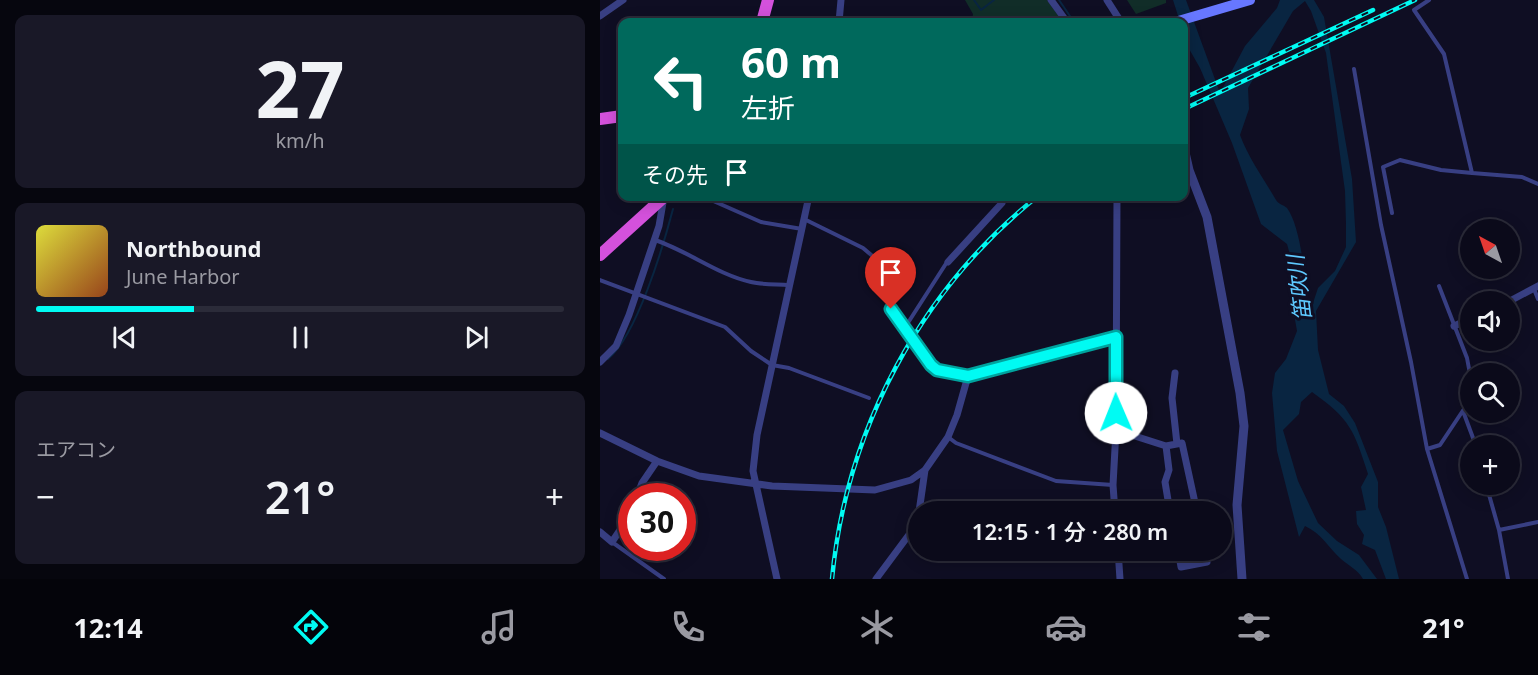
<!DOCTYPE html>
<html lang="ja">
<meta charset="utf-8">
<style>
body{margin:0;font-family:"Noto Sans","Noto Sans JP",sans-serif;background:#191827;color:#f1f3f6;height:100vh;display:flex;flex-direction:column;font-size:22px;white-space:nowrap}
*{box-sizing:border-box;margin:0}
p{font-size:20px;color:#9a9aa2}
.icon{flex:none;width:33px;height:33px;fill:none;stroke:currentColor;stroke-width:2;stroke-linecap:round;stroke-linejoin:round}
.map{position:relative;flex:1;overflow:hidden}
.panel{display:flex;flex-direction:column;gap:15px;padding:15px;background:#06060e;width:600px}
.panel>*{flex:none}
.banner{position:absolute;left:18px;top:18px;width:570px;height:183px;border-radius:12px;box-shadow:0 3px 15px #0003,0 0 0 2px #2b2b39;background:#00695c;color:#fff;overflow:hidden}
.needle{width:39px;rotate:320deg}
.tools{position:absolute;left:860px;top:219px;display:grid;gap:12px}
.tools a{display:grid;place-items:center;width:60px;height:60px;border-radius:50%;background:#0b0a1a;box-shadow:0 3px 15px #0003,0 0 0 2px #2b2b39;font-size:30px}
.speed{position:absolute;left:18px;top:483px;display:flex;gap:12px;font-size:30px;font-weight:700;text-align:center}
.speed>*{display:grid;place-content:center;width:78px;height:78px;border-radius:50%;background:#0b0a1a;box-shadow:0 3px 15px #0003,0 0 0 2px #2b2b39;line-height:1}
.speed .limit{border:9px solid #d22;background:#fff;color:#111}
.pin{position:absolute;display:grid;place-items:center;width:51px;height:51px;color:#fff;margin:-62px -26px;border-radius:50% 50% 50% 0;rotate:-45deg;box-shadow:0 0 6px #0007}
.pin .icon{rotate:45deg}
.me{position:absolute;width:66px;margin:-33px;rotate:359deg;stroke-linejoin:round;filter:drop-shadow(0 0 4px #0008)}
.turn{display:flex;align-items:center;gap:21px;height:126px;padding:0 24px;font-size:27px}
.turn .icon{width:78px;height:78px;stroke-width:2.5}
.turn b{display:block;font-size:42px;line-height:51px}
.then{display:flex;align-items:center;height:57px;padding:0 24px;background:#0003;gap:12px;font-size:22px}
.big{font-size:45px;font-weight:600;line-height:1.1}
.panel .widget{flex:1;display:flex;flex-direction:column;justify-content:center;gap:9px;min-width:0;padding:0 21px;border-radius:12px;background:#191827}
.panel .dial{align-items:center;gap:0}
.dial b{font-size:78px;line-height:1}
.song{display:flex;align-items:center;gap:18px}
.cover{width:72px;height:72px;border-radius:9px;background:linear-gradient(135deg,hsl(60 70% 55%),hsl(20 70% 35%))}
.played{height:6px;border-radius:3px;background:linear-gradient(90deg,#00fbf3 30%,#2b2b39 30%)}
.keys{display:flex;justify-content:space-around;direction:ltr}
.heat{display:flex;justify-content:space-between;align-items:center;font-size:33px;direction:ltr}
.trip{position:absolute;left:308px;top:501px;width:324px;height:60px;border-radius:30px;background:#0b0a1a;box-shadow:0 3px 15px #0003,0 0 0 2px #2b2b39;font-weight:600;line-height:60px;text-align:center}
.menu{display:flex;height:96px;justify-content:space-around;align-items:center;background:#04040a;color:#9a9aa2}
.menu .icon{width:42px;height:42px}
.menu .current{color:#00fbf3}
.menu b{font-size:27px;color:#f1f3f6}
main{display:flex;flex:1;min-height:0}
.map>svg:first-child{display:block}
.green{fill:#112d28}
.water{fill:#092541;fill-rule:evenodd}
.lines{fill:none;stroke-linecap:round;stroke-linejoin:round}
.stream{stroke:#092541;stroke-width:2}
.service{stroke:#383f83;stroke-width:4}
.minor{stroke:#383f83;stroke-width:7}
.tertiary{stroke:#383f83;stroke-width:9}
.secondary{stroke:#6777ff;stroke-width:10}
.trunk{stroke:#d451dc;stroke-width:12}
.rail-casing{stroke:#00fbf3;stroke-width:4.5}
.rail{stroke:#0f0e23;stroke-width:2;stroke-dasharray:7;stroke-linecap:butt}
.route-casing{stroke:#00a39e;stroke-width:15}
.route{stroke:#00fbf3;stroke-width:10}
.labels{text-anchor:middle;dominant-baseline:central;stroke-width:6;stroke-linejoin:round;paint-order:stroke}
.water-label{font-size:22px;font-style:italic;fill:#5ec9ff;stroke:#0f0e23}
</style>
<main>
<section class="panel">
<div class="widget dial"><b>27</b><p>km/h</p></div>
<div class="widget">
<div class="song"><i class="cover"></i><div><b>Northbound</b><p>June Harbor</p></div></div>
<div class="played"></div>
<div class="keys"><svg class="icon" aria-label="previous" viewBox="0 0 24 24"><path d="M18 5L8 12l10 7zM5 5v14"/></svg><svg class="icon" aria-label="pause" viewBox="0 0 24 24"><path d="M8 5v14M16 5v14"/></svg><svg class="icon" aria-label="next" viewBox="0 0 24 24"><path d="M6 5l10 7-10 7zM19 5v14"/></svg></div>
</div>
<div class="widget"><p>エアコン</p>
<div class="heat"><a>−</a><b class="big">21°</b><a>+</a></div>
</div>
</section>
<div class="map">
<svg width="938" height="579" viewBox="0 0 938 579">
<rect width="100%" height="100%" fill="#0f0e23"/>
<!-- green -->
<path class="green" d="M365,0H447L463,22H372L373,14Z
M527,0H566V3L536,14Z"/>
<!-- water -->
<path class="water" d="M573,0H586L620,93L645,46L677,8L680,0H714L724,17L752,179L756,242L716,311L718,350L729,394L744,406L755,423L778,482V507L786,527L799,579H786L775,550L762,544L764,535L757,524L756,511L766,510L761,487L768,474C754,430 750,419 712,392L701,402L699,414L683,430L698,481L718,523L737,541L759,555L777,579H763C758,570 749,566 741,559C728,547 722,534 705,526L699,537L677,451L672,393L675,373L686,359L697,331L694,314L696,277L687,244L661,224L632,143L600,68L588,47L584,22H580ZM705,1L711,11L726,53L745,191L746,224V247L735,271L718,288L712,306L706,299C706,278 700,225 687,208C684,205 678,204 676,200C664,179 649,159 640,135L649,109L648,88L693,11Z"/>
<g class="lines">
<!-- stream -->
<path class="stream" d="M374,0L381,10L394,0
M459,0L474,22
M8,359C37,335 63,247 73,209"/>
<!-- service -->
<path class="service" d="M829,0L814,10L844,54L872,173L922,177L938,184
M754,69L781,225L811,362L827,449L867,579
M102,196L161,222L202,229
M792,213L783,167L800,160L841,170L872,173
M204,219L263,248L276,259L291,309L331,365L337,370L367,376
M55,240C88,251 118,275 151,282C163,285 177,284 189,285
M0,280L125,327L151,351L172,365L189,368L269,398
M839,286L867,358L870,374
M934,289L938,299
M304,329L347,262
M863,411L876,446
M348,437L356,443L456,481L513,485
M827,449L840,445L870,400
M886,484L899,530L908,579
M899,530L938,522
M12,542L64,579"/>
<!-- minor -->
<path class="minor" d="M451,0L467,22
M507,0L521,22
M0,16L23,0
M239,22L241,0
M348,262L402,203L404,196
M908,302L938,286
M854,326L870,319
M0,362L16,346L29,315L59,226L64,197
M575,373L572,398L577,444
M516,430L566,446L582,443L597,512
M0,433L57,461L99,476L172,486L275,490L311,480L325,470L348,437L357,415L368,376L516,337
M566,446L569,470L565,482L570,512
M37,496L42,483L57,461
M319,512L325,470
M515,512L513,485L516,430L517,196
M0,532L12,542L32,512
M518,550L520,579
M578,550L581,567L607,562L605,550
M177,579L153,471L157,435L209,196
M276,579L311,532L318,515"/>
<!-- tertiary -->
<path class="tertiary" d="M584,148L589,170L607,217L640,393L644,426L637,505L642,579"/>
<!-- secondary -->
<path class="secondary" d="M575,22L650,0"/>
<!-- trunk -->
<path class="trunk" d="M162,22L168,0
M0,119L22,116
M0,255L65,196"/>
<!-- rail casing -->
<g class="rail-casing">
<path id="rail" d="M584,98L773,10
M584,109L815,0
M232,579C246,430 320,290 438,196"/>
</g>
<!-- rail -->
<use href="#rail" class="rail"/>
</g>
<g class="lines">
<!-- route casing -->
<g class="route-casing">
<path id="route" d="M291,309L331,365L337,370L368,376L516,337V413"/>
</g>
<!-- route -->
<use href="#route" class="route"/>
</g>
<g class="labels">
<!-- water labels -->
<g class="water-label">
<text transform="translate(698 288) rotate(-97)">笛吹川</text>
</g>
</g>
</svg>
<div class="tools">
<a><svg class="needle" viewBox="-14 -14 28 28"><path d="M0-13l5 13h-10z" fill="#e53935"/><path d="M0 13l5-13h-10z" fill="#9a9aa2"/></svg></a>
<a><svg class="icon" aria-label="sound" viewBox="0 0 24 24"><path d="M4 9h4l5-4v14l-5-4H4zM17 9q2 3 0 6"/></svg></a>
<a><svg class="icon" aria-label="search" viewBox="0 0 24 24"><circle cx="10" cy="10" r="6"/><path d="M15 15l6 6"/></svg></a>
<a>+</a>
</div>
<div class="speed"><div class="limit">30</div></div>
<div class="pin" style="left:291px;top:309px;background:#d93025"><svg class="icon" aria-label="arrive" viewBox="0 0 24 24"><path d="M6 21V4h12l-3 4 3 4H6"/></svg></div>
<svg class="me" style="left:516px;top:413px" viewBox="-20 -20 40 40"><circle r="19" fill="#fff"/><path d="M0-13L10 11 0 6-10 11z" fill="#00fbf3"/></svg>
<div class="trip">12:15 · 1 分 · 280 m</div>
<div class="banner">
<div class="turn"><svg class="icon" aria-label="left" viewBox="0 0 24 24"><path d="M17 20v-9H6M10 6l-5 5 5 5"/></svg><div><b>60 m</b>左折</div></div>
<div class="then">その先<svg class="icon" aria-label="arrive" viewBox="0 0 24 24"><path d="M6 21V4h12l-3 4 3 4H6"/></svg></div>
</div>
</div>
</main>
<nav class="menu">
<b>12:14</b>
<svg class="icon current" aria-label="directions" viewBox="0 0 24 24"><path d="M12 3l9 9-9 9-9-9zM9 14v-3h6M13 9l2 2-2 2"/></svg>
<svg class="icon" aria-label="music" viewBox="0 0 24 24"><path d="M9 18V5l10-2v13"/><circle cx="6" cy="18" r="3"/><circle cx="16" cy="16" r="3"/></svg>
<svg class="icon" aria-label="phone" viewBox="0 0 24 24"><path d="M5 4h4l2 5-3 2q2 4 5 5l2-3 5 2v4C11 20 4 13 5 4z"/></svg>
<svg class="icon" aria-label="climate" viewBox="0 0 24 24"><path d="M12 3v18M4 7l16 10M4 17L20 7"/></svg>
<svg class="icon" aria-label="car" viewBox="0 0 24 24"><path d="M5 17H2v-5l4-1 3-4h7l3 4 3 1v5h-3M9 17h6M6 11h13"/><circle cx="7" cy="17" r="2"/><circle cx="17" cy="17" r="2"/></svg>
<svg class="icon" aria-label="filters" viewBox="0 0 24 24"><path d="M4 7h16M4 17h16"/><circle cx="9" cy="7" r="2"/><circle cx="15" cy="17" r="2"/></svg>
<b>21°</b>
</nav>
